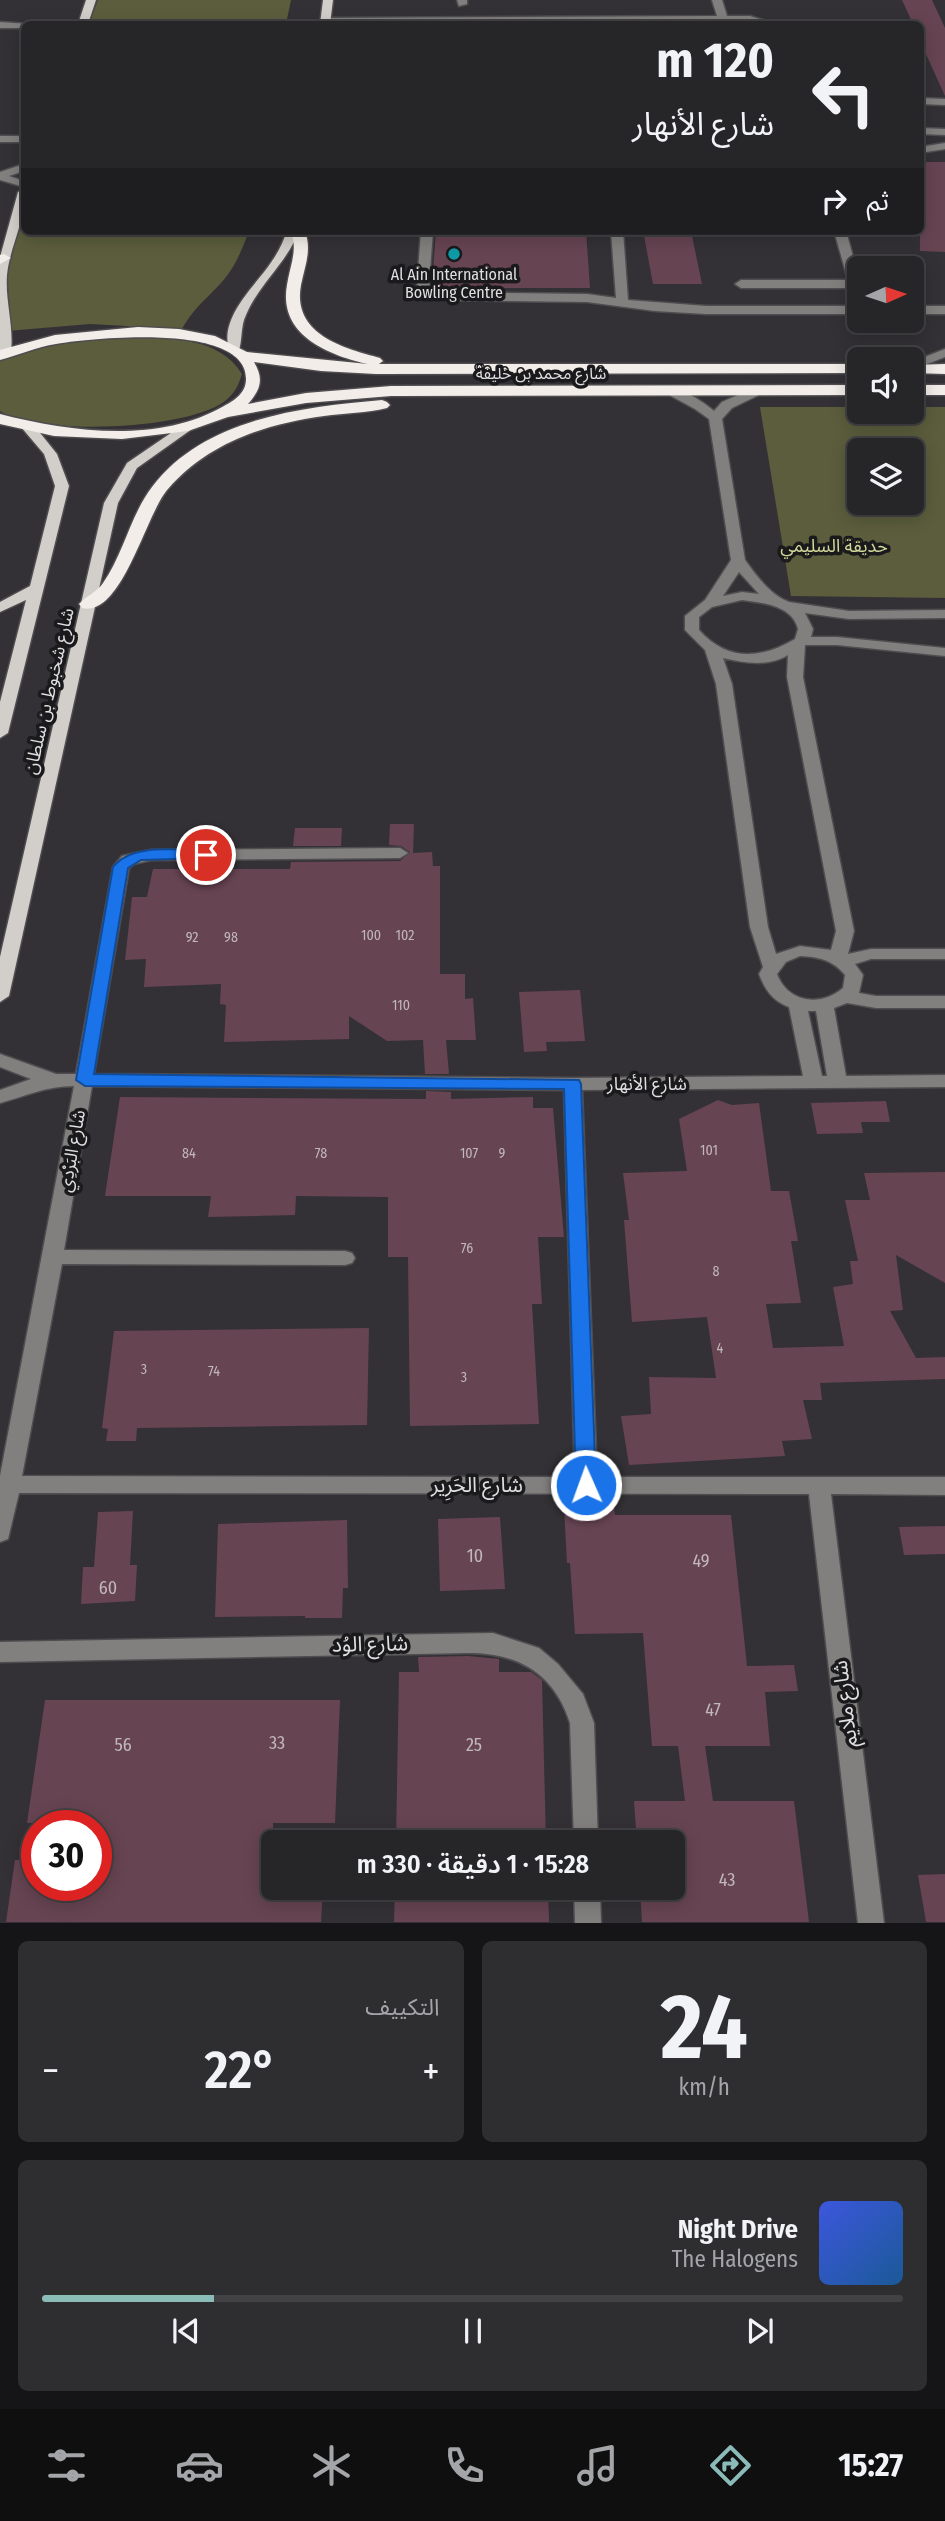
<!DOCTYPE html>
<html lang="ar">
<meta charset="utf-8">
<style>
body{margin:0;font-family:"Fira Sans Condensed","Noto Sans Arabic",sans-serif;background:#2e2d30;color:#f1f3f6;direction:rtl;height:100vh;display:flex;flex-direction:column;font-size:26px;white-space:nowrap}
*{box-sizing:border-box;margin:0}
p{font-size:23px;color:#a4a5a8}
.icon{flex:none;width:38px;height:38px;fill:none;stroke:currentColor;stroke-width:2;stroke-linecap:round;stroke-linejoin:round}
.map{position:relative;height:1923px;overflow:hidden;direction:ltr}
.panel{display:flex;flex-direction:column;gap:18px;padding:18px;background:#151416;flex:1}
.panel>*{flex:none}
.banner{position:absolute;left:21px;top:21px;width:903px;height:214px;border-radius:10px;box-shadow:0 4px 18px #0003,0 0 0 2px #424245;direction:rtl;background:#262528;color:#f1f3f6;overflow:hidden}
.needle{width:46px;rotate:87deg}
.controls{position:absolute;left:847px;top:256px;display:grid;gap:14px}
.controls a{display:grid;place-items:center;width:77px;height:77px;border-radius:10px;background:#262528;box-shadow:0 4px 18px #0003,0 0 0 2px #424245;font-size:35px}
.speed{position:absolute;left:21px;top:1810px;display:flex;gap:14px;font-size:35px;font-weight:700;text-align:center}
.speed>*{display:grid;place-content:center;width:91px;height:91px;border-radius:50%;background:#262528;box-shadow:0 4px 18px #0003,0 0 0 2px #424245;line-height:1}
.speed .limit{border:10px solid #d22;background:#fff;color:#111}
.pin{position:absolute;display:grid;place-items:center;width:60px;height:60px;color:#fff;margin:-30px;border:4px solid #fff;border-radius:50%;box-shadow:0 2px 7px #0007}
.me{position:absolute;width:77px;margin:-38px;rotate:358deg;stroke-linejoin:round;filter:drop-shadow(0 0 5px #0008)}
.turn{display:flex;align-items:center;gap:24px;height:147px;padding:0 35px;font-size:32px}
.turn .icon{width:91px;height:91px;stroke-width:2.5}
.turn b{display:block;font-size:49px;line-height:60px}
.then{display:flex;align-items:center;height:66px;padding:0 35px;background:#0003;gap:14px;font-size:26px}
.big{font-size:52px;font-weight:600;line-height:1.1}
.panel .card{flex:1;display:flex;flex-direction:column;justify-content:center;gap:10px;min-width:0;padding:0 24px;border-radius:10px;background:#2e2d30}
.panel .dial{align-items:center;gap:0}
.dial b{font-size:91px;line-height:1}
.song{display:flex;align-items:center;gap:21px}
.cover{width:84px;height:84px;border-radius:10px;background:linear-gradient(135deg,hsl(230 70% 55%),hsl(210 70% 35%))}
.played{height:7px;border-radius:4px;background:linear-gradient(90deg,#8bbbb9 20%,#424245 20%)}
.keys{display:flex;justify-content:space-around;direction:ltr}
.heat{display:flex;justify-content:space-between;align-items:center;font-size:38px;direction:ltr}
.panel .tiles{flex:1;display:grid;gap:18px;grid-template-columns:1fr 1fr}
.card:last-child{grid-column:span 2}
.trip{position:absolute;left:261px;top:1830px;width:424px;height:70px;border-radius:10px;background:#262528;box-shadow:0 4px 18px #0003,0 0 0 2px #424245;font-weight:600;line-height:70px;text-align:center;direction:rtl}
.tab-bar{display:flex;height:112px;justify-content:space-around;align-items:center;background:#0f0f10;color:#a4a5a8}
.tab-bar .icon{width:49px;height:49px}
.tab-bar .selected{color:#8bbbb9}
.tab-bar b{font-size:32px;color:#f1f3f6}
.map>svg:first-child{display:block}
.green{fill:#5b5d3d;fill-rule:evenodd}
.building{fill:#674452}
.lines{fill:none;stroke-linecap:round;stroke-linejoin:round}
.minor-casing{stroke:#4f4d50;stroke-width:3}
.major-casing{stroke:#4f4d50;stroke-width:3}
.highway-casing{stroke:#4f4d50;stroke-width:3}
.minor{fill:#82807e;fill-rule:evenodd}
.major{fill:#d2ceca;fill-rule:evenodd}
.highway{fill:#f2ede8;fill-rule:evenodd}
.route{fill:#1a73e8;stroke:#114b97;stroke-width:2}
.culture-dot{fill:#0f9aa8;stroke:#1a191b;stroke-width:2.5}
.labels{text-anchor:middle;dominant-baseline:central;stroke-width:7;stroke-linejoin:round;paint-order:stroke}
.number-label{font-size:14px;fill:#c1b8bc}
.far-poi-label{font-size:16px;fill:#dfdee0;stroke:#1a191b}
.far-street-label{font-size:16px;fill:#dfdee0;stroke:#1a191b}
.park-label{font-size:18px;fill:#d2d899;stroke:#1a191b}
.street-label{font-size:18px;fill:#dfdee0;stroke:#1a191b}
.near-number-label{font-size:18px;fill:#c1b8bc}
.near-street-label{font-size:21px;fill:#dfdee0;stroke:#1a191b}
</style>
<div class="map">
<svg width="945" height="1923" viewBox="0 0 945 1923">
<rect width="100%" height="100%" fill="#333135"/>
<!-- green -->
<path class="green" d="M98,0H291L286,24H89Z
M24,206V231H249C243,247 237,263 226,277C210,297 196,304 182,329L90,324L7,331L3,265Z
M134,337C174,339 219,337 242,374C238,386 235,393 225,401C187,430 41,436 0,411V361C40,338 89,338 134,337Z
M760,407H859V411H912V407H945V598L791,596ZM859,450H912V502H859Z"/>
<!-- building -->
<path class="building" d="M902,0H932L945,28V96L920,41V24H913Z
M920,162H945V252L920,251Z
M436,231H586L590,288H436L432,284Z
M644,236H692L702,284H653Z
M390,824H414L413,853L432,852L433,866H440V974H465V999L473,998L476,1040H446L449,1074H425L423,1040L387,1041L349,1016V1039L224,1042L226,1005L220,1004L221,984L144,987L146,959L125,960L132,897H147L153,869H290L291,862L400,861L410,852L401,846L389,845Z
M295,828H342L341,846H293Z
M580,990L585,1041L546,1042L547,1051L524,1052L519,992Z
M426,1091L451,1092V1099L533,1097V1108H553L564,1237H538L542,1304H532L539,1424L410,1426L408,1257H388V1197L296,1196L295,1215L208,1217L211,1196H105L120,1097L426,1099Z
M718,1100L732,1105L759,1103L771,1191H789L798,1241H791L801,1303L766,1304L773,1348L844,1346L833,1287L853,1284L850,1261H858L845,1200H870L864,1173L945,1172V1283L896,1255L903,1310L890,1311L916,1358L945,1357V1379L820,1383L822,1400H803L812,1439L782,1441L785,1456L629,1465L621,1416L651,1414L649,1377L716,1378L707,1317L632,1322L624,1220H629L623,1173L687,1171L679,1119Z
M886,1101L890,1122H861L863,1133L817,1134L811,1103Z
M369,1328L367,1425L137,1428L136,1441H106L108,1429L102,1428L114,1331Z
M614,1506L615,1515H731L747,1666L794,1665L798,1691L765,1692L770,1746H705L713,1801H794L809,1922H642L640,1888H672V1843H637L634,1801H685L678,1746H652L643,1633L575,1634L570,1563H567L564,1507Z
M133,1511L130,1565H137L135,1601L81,1604L83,1567H94L98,1512Z
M500,1517L505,1589L440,1591L438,1519Z
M347,1520L348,1588H343L342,1618H305V1616L215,1617L218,1524Z
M945,1526V1554L904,1555L899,1527Z
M418,1657L468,1656L499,1659V1672H531L542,1680L546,1843H396L399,1672H419Z
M45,1700H340L335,1823H273V1888H323L321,1922H6L15,1860H37V1885H96V1823H27Z
M945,1874V1922H926L918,1875Z
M395,1888H548L549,1922H394Z"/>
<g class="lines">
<!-- minor casing -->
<g class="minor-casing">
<path id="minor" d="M457,0H467V4L459,6Z
M712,0H722L727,16H750L776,24H325L320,21L325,18L717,16Z
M0,22L29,24H24V28H0Z
M920,98L945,99V105L920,104Z
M920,128L945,129V135L920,134Z
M0,136H24V142H0Z
M945,143V149L920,153V147Z
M24,164V171L9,176L24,181V187L0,180V172Z
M421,231H433L429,284L434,290L441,292L587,294L616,298L611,231H623L628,300L706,306H859V314H706L655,311L587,302L441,300L426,296L417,284Z
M834,231H846L859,278V298H854L850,288H741L735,284L741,280H848Z
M912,306H945V314H912Z
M945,349V357L912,370V362Z
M758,386L763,387V393L732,408L722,419L745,560C756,575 770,595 789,602L849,611L945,610V618L849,619L805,613L813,629L811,637H837L945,648V656L837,645H805L803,677L854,931L848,954L871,949H945V959H871L855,964L863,975L859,993L876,996H945V1008H876L847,1003L834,1008L846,1076L945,1075V1087L582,1090L597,1477H945V1495L831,1494L884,1923H858L809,1494L19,1493L8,1539L0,1542V1476L74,1086C46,1086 26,1096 0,1103V1090L31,1079L0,1067V1054L56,1074H76L113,867L122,856L151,850L400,848L408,853L400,858L151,860L134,864L129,868L94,1074L573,1078L803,1076L789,1007C773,1001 765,990 759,974L763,967L750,927L716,684L705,650L685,630V616L705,600L731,560L709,419L695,409L662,391L663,388C680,386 702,401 714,411L722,402ZM739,572L759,594L742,592L723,596ZM742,600C763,603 792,605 798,629L795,639C761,659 728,662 699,630V617L712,607ZM788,655L787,677L836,931L831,950L800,946L776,954L768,927L732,684L723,658C744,663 769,667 788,655ZM800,956C819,957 833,960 845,975L843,988C821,1007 788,1003 777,974L786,962ZM808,1011H816L827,1076H822ZM92,1086L564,1090L575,1477L22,1476L62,1264L345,1265L352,1263L355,1258L352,1253L345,1251L64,1250Z
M493,1633L539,1648L558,1664L583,1694L594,1723L598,1843H574L570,1723C554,1673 518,1653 468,1653L0,1662V1642Z
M574,1888H600L601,1923H575Z"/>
</g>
<!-- major casing -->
<g class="major-casing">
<path id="major" d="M86,0H96L88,24H78Z
M323,0H333L330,24H320Z
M24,189C27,219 10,245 7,275C5,300 14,326 11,352L5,356L0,354V257L18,192Z
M287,231H299C286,264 259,284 246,315C240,327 243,341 238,353H230C217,318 255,287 272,261C279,251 283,242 287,231Z
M187,422L192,423V429L137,468L118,503L9,996L0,1002V957L104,503L127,463Z
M28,423L33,424L57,454L69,486L8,733L0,738V702L26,600L0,612V602L30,586L55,486L44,454L21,427Z"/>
</g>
<!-- highway casing -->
<g class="highway-casing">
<path id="highway" d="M291,231H305C312,251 305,265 301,285C292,334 342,348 380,358L383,361L379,364H859V373L376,374L321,371L254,362C264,379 261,389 248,404L306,393L391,386L859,385V395L391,396L306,403L228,417L188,431L122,439L54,436L0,424V414C70,432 158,444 224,406C235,400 246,393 246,379C247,322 91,338 56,344C37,347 19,355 0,360V350L55,335L138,327L179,329L215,336L247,352L368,364C328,355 278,335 287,285C290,265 298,251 291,231Z
M4,254L11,258L0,264V255Z
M945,364V374L912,373V365Z
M912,385H945V395H912Z
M382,400L387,402L390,405L387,408C367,413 345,413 324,416C265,424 208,443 168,489C146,513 122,618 82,608L79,604C86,596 97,592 103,583C124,553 130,516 152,487C204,418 303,407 382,400Z"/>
</g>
<!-- minor -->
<use href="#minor" class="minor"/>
<!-- major -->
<use href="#major" class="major"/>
<!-- highway -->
<use href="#highway" class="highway"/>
</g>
<!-- route -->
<path class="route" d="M206,850L214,855L212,858L141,860L128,868L94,1074L579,1080L581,1084L596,1485L593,1491L586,1493L579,1491L576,1485L564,1089L85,1086L76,1080L113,867C133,842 178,851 206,850Z"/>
<!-- markers -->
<circle class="culture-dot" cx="454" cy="254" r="7"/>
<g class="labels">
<!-- number labels -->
<g class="number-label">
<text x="371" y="935">100</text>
<text x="405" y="935">102</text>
<text x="192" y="937">92</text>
<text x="231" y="937">98</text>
<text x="401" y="1005">110</text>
<text x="709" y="1150">101</text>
<text x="189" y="1153">84</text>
<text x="321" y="1153">78</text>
<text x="469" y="1153">107</text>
<text x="502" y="1153">9</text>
<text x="467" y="1248">76</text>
<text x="716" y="1271">8</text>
<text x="720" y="1348">4</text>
<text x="144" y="1369">3</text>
<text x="214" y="1371">74</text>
<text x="464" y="1377">3</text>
</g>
<!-- far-poi labels -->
<g class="far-poi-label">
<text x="454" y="274">Al Ain International<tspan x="454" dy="18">Bowling Centre</tspan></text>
</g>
<!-- far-street labels -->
<g class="far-street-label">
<text x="541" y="373">شارع محمد بن خليفة</text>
</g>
<!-- park labels -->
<g class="park-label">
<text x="834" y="546">حديقة السليمي</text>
</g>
<!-- street labels -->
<g class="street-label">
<text transform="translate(49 691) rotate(-77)">شارع شخبوط بن سلطان</text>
<text x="647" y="1084">شارع الأنهار</text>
<text transform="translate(72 1151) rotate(-80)">شارع البَرْدِي</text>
</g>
<!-- near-number labels -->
<g class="near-number-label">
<text x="475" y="1556">10</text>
<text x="701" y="1561">49</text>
<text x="108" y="1588">60</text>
<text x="713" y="1710">47</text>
<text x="277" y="1743">33</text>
<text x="123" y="1745">56</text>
<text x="474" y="1745">25</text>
<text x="727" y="1880">43</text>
</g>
<!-- near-street labels -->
<g class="near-street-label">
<text x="477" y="1485">شارع الحَرِير</text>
<text transform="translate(370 1644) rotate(-1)">شارع الوُد</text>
<text transform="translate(845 1704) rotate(-97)">شارع ملايم</text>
</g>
</g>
</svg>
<div class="controls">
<a><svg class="needle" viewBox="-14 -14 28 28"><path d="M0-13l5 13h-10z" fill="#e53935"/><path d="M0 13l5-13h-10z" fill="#a4a5a8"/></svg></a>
<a><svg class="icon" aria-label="sound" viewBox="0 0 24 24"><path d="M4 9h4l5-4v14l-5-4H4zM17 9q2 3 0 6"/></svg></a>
<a><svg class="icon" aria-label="layers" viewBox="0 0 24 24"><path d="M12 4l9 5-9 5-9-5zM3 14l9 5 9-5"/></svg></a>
</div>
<div class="speed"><div class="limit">30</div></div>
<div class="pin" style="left:206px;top:855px;background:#d93025"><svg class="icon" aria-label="arrive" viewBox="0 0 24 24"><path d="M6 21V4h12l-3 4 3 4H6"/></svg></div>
<svg class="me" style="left:586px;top:1485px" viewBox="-20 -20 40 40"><circle r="17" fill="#1a73e8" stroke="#fff" stroke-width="3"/><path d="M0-11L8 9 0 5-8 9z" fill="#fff"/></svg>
<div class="trip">15:28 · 1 دقيقة · 330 m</div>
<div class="banner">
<div class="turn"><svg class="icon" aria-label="left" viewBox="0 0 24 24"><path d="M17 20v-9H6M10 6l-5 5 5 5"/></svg><div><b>120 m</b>شارع الأنهار</div></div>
<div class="then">ثم<svg class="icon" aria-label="right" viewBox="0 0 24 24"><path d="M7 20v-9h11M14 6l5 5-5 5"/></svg></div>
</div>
</div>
<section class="panel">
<div class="tiles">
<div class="card dial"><b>24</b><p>km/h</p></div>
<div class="card"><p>التكييف</p>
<div class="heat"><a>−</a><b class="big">22°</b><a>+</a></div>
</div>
<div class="card">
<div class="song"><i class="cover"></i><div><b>Night Drive</b><p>The Halogens</p></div></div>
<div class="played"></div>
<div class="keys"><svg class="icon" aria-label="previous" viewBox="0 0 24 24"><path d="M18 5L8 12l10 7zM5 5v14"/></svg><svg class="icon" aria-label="pause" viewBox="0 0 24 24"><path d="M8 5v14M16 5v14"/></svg><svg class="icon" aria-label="next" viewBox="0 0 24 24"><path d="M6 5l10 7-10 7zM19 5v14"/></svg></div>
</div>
</div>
</section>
<nav class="tab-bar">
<b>15:27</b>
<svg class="icon selected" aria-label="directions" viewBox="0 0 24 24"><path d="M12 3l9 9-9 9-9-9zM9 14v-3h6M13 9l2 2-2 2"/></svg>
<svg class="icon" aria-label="music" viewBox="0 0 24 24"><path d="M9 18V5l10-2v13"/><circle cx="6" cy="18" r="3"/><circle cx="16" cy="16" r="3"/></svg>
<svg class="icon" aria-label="phone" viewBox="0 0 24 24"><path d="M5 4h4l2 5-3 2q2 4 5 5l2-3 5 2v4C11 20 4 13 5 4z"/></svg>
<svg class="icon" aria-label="climate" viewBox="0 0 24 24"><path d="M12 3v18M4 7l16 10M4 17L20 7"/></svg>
<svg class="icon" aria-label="car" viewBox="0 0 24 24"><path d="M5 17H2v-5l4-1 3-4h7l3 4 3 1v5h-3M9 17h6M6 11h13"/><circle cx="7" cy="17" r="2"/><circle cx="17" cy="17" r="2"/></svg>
<svg class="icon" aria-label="filters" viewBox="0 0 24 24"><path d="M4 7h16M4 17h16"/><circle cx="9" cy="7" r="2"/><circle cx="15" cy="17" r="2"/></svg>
</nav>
